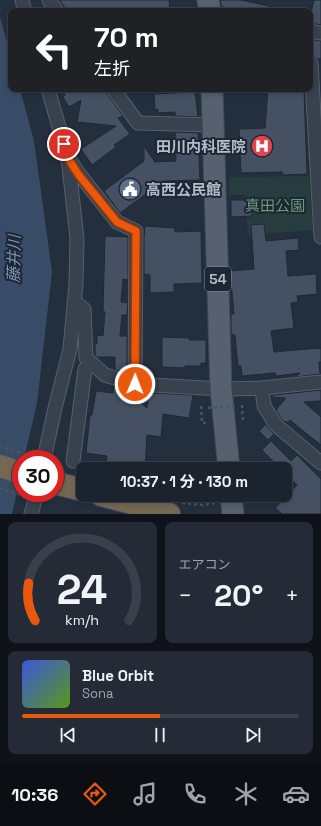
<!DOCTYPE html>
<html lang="ja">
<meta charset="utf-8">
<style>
body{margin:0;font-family:"Space Grotesk","Noto Sans JP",sans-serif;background:#242b36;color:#f1f3f6;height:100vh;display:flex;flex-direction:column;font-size:15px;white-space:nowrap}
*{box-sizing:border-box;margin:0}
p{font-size:13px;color:#a0a4aa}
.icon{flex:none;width:22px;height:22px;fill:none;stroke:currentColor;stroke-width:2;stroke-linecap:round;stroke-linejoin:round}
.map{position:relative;height:514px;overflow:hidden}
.panel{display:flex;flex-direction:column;gap:8px;padding:8px;background:#0f1319;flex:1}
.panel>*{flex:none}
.banner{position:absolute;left:8px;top:8px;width:305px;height:84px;border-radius:8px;box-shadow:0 2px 6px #0003,0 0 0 1px #39404a;background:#202124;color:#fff;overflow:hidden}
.speed{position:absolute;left:12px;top:450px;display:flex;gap:8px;font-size:20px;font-weight:700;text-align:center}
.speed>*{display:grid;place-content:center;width:52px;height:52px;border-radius:50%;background:#1b232e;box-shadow:0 2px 6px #0003,0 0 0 1px #39404a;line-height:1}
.speed .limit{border:6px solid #d22;background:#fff;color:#111}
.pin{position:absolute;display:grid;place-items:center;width:34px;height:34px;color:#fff;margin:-17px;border:2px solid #fff;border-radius:50%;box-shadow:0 1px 4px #0007}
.me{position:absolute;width:44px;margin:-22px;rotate:1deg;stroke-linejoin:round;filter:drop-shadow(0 0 3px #0008)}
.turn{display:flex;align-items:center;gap:14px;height:84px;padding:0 20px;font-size:18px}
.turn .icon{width:52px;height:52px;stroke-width:2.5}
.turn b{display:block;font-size:28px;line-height:34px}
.big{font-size:30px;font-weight:700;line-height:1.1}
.panel .widget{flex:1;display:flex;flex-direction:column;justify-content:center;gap:6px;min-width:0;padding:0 14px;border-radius:8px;background:#242b36}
.panel .dial{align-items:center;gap:0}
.dial svg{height:104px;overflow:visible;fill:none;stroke:#39404a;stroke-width:7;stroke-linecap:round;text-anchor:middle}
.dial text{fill:#f1f3f6;stroke:none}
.song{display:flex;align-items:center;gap:12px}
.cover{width:48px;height:48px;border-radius:6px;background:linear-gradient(135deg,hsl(230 70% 55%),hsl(90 70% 35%))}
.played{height:4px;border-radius:2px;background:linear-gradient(90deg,#ea580c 50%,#39404a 50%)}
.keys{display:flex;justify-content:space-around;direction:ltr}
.heat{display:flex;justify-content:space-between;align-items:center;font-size:22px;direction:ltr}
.panel .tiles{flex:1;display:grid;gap:8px;grid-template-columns:1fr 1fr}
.widget:last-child{grid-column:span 2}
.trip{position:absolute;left:76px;top:462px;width:216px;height:40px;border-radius:8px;background:#1b232e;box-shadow:0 2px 6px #0003,0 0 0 1px #39404a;font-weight:700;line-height:40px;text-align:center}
.menu{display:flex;height:64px;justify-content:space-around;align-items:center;background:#0b0e12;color:#a0a4aa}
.menu .icon{width:28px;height:28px}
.menu .active{color:#ea580c}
.menu b{font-size:18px;color:#f1f3f6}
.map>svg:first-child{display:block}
.green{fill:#263c3f}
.water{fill:#394c67}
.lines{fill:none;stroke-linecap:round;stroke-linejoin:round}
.stream{stroke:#394c67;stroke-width:4}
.building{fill:#455162;stroke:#1f2835}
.street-casing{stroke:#565f6c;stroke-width:15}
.primary-casing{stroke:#414a57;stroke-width:23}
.highway-casing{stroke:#434c59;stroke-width:24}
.path{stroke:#44595c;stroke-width:2.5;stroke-dasharray:3 3;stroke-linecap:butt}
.street{stroke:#38414e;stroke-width:13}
.primary{stroke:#56606e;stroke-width:21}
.highway{stroke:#746855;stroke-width:22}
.path-bridge{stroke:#44595c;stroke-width:2.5;stroke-dasharray:3 3;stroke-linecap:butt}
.route-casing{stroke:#983908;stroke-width:10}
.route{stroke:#ea580c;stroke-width:7}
.labels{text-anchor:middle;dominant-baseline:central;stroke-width:4;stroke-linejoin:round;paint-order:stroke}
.shield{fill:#1d2633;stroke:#878f9c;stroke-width:1}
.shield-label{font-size:14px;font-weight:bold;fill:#b4bcc9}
.poi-label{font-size:15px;font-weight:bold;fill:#b4bcc9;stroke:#1d2633;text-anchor:end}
.park-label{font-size:15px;fill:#6b9a76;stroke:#1d2633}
.water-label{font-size:16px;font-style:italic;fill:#7c92b1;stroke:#1d2633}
</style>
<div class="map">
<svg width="321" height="514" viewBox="0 0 321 514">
<rect width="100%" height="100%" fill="#242f3e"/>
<!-- green -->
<path class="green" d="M309,176L313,230L248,235L245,195H229V177Z"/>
<!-- water -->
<path class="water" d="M0,17L11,57V89H20L34,141L52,272L37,403L24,459H21V474L12,514H0Z"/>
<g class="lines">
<!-- stream -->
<path class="stream" d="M225,0V11"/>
</g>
<!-- building -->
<path class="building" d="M59,0H169L170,11H68Z
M220,0H241L269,6V11H240L222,7Z
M314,0H321V25L310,23V17Z
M310,39L321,41V59H318L314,56L310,55Z
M61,89H105L107,94L123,116L118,118L130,134L114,145L116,147L92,165L81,149L116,126L77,122L81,100L69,107L63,97L65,95Z
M268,89H304L307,174L283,175L282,172L241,173L239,129L265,128Z
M195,92L198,117L175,116V112L158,113V109L155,110L154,94Z
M175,132L198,133L200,180L163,181L120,213L104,191L144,161V146L155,162L176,161Z
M231,200H252V216L231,217Z
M264,224L266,241L298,238L299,250L286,251L288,276L316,274L317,294L297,296L298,302L291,303L294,328L271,331L274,352L318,348V349L321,348V362H319L320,374L296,377L300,373L276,376L275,373L242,376L241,366H238L235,335L231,334V314H234L230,271L254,269L251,225Z
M145,226L175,228V232L201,231L202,283L174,284V292L150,293V275L144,274V238Z
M105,236L128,237V280L123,279L121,302L128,303L127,315H122L120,336H127V373L115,370V357H97L95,355V344H97V335L103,336L105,312L103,311Z
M162,337L189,338V340H206V363H201V366H185V368L162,367Z
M114,386L126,390L147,408L149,393L193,395L189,418L163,414L161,437L147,435L145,469H114V466L106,464L107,456L86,453L90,415H92L96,391L113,393Z
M321,390V401L304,402L321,417V445L307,434L290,420L288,423L286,421L285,422L282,420L276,410L286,398L271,397L274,395Z
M266,424L269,429L274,434L268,440L259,431Z
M271,441L291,461L297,455L321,479V514H282L275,508L297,485L285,474V469H281L262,450Z"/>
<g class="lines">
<!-- street casing -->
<g class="street-casing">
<path id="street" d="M22,0L25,11
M49,0L57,11
M310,31L321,33
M311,63L321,237
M113,89L138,123L213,125
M69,159L79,174L117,222L136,231L135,384
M74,301L84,309L86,358L105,375L135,384L221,389L262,388L321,382
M262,388L264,406L276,425L321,463
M44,459L55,408L70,349L76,284L77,239L68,158L48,89
M73,461L85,369L92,363
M31,514L37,493"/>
</g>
<!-- primary casing -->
<g class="primary-casing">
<path id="primary" d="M208,0L210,11
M212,89L221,389L229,469
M231,495L233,514"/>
</g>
<!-- highway casing -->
<g class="highway-casing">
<path id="highway" d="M0,466L21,473
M55,483L83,490
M101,495L159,510L169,514"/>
</g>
<!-- path -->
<path class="path" d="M242,405L243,421
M201,406L202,423H209
M0,446L32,456
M0,488L24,496
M182,503L203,505L215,503"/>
<!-- street -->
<use href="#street" class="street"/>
<!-- primary -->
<use href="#primary" class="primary"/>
<!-- highway -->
<use href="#highway" class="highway"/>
<!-- path-bridge -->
<path class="path-bridge" d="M208,408L236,406"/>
</g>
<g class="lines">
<!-- route casing -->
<g class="route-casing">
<path id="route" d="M64,144L68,158L78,174L117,222L136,231L135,384"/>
</g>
<!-- route -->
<use href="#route" class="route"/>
</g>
<!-- icons -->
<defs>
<g id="hospital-disc" transform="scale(1.15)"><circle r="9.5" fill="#e0444e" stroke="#1d2633"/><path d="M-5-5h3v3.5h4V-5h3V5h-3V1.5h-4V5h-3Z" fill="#fff"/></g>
<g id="civic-disc" transform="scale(1.15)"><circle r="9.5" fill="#5c6f8a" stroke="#1d2633"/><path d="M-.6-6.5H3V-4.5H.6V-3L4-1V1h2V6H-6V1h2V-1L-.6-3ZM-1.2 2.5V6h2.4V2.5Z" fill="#fff"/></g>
</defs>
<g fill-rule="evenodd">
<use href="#hospital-disc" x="262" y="146"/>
<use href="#civic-disc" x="130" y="189"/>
</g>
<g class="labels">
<!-- shield labels -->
<rect class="shield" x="205" y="267" width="26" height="24" rx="3"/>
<g class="shield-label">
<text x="218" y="279">54</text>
</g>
<!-- poi labels -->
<g class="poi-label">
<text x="246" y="146">田川内科医院</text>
<text x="146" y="189" text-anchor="start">高西公民館</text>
</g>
<!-- park labels -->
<g class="park-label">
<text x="275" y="205">真田公園</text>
</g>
<!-- water labels -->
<g class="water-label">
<text transform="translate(14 259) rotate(-89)">藤井川</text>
</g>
</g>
</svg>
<div class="speed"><div class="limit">30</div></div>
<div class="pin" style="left:64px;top:144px;background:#d93025"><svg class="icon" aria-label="arrive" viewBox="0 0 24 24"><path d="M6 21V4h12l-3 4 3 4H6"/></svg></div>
<svg class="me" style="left:135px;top:384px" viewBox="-20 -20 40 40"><circle r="17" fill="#ea580c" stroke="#fff" stroke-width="3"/><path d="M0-11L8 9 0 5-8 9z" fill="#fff"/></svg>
<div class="trip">10:37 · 1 分 · 130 m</div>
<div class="banner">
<div class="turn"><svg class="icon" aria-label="left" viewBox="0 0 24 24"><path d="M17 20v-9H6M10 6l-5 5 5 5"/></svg><div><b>70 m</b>左折</div></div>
</div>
</div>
<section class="panel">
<div class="tiles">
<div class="widget dial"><svg viewBox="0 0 100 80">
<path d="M14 69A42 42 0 1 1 86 69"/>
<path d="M14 69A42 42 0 0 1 9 40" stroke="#ea580c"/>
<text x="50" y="56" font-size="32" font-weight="700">24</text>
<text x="50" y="72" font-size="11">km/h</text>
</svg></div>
<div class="widget"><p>エアコン</p>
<div class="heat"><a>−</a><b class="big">20°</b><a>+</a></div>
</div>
<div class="widget">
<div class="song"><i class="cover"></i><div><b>Blue Orbit</b><p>Sona</p></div></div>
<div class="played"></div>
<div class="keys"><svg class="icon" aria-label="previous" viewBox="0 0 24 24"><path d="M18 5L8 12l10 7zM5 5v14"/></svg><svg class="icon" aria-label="pause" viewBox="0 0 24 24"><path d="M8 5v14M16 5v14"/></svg><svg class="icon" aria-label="next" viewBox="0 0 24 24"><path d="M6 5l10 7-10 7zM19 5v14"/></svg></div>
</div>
</div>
</section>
<nav class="menu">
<b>10:36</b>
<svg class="icon active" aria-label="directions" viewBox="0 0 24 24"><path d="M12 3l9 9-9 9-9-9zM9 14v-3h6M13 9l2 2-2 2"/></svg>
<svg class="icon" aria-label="music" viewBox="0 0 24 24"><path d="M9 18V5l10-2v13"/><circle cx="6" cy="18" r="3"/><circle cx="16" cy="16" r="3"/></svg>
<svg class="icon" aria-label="phone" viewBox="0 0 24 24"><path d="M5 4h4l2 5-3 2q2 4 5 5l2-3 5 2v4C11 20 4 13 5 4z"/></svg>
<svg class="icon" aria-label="climate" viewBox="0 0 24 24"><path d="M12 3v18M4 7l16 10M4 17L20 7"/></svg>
<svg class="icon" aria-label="car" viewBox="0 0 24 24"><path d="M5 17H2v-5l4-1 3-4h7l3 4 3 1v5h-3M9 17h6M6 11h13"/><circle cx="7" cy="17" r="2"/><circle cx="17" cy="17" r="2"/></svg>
</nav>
